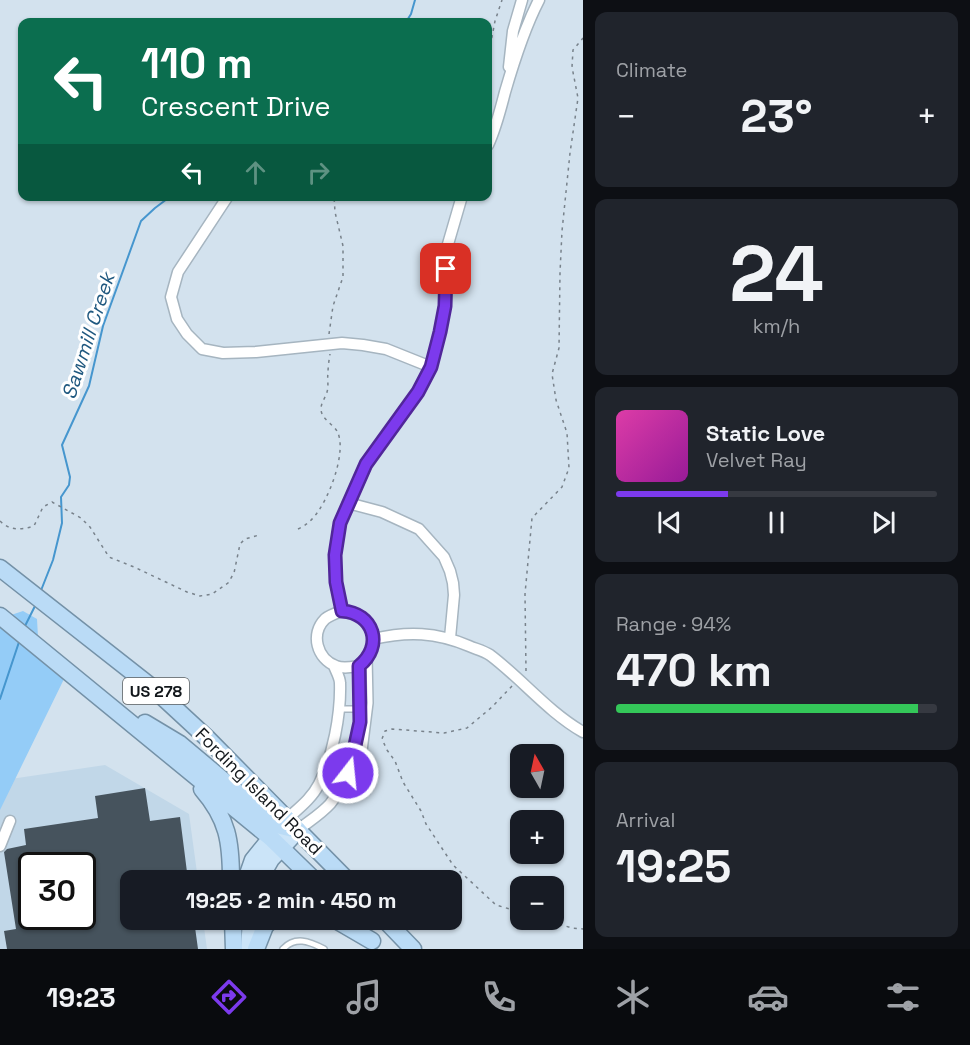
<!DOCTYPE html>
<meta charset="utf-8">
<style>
body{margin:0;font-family:"Space Grotesk",sans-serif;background:#20242c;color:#f1f3f6;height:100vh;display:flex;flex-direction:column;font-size:22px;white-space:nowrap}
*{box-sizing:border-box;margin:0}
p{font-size:20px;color:#9ea1a6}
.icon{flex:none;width:33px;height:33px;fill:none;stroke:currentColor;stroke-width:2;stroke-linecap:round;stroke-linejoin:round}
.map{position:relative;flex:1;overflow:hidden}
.sheet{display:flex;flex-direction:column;gap:12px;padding:12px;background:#0d0f14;width:387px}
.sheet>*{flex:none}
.top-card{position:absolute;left:18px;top:18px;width:474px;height:183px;border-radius:12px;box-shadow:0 2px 4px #0004;background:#0b6e4f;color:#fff;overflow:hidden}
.needle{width:39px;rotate:351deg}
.tools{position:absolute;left:510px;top:744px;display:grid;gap:12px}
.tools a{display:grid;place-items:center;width:54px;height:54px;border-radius:12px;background:#171b24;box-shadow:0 2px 4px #0004;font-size:30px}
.speed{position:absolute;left:18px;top:852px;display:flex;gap:12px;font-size:30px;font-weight:700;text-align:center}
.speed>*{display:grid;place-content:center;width:78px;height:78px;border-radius:50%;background:#171b24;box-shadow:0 2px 4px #0004;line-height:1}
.speed .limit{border:3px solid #111;border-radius:9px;background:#fff;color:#111}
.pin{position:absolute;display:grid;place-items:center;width:51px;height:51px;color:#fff;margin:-26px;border-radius:12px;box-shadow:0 3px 9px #0006}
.me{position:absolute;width:66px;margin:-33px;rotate:16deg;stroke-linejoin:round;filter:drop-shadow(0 0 4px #0008)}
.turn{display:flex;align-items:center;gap:21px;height:126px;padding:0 24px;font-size:27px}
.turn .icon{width:78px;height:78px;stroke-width:2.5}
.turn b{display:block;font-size:42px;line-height:51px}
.lanes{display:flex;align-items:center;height:57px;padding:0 24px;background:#0003;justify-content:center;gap:30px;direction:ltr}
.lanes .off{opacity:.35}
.big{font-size:45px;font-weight:700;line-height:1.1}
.sheet .widget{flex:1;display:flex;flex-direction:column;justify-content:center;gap:9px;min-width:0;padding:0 21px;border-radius:12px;background:#20242c}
.sheet .dial{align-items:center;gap:0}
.dial b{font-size:78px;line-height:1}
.song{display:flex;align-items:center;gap:18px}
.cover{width:72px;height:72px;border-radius:9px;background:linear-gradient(135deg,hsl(320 70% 55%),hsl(300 70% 35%))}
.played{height:6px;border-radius:3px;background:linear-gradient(90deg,#7c3aed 35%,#363941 35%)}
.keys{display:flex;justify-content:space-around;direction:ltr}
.heat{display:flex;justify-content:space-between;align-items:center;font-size:33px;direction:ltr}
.charge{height:9px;border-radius:4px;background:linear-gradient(90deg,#34c759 94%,#363941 0)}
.trip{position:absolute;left:120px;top:870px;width:342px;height:60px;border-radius:12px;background:#171b24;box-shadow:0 2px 4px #0004;font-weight:700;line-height:60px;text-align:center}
.menu{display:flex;height:96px;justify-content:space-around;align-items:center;background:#090b0e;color:#9ea1a6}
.menu .icon{width:42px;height:42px}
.menu .active{color:#7c3aed}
.menu b{font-size:27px;color:#f1f3f6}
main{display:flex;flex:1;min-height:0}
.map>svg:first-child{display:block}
.built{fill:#c1d7e8;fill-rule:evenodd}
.green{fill:#94ccf7}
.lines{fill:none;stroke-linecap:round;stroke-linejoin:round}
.stream{stroke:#4696ce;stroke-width:2}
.building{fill:#46535d;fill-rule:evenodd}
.service-casing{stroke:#a6b5c0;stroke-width:8}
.minor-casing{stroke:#a6b5c0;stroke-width:13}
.primary-casing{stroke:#7491a7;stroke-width:19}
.trunk-casing{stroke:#7491a7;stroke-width:19}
.path{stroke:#78828b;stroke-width:1.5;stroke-dasharray:3 4.5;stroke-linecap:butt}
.service{stroke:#fff;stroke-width:5}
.minor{stroke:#fff;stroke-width:10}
.primary{stroke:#cbe4f8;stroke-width:16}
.trunk{stroke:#badbf6;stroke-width:16}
.route-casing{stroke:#51269a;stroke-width:15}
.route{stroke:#7c3aed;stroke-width:10}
.labels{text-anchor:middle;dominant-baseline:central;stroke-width:6;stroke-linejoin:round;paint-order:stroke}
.shield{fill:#fff;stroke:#595d5f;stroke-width:1.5}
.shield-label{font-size:16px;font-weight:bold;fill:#12171b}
.street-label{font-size:18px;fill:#12171b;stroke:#fff}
.water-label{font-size:20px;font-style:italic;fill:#1f587f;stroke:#fff}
</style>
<main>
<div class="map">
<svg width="583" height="949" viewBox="0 0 583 949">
<rect width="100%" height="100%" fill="#d3e2ee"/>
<!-- built -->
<path class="built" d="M105,765L189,814L198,880H130V920H203L207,949H0V791L4,780ZM32,866H82V916H32Z"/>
<!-- green -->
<path class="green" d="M0,608L11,615L23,611L37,619L38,637L62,661L64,679L0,810Z"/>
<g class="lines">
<!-- stream -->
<path class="stream" d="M406,22L411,14L415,0
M40,593L53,560L62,523L61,497L69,485L70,477L62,445L89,386L103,326L141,221L155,208L171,196
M24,628L36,604
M0,699L19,642"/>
</g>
<!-- building -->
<path class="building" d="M145,788L150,821L180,817L188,880H130V920H194L198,949H7L4,931L16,929L4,852L7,849L26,845L24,829L98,818L95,796ZM32,866H82V916H32Z"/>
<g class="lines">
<!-- service casing -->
<g class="service-casing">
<path id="service" d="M338,709H360
M346,781L353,776L363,759L370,703L369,656
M283,949C295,936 309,941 324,949"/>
</g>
<!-- minor casing -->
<g class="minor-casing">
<path id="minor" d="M509,67L513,31L522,0
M488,145C496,128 500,111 505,92C514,61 524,29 539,0
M228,196L178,272L171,297L177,319L187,334L202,349L223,353L256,352L342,343L363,345L386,349L431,367
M348,503L382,512L419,529L444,557L450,571L453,583L454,595L450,638
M342,611L336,582L335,555L340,523L366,464L418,392L431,367L440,332L445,306L446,251L462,196
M342,611C374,613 384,646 359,666C352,667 343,669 336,666C317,659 310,634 325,619C330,615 336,613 342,611Z
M373,639C408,631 436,632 469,646C476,649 484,651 490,655C522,679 548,712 583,732
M288,818C299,808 312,798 319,784C333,756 341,714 340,683C340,678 336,671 334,666
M298,830C308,822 321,814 330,804C347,784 357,747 360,722C362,703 360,684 359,666
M0,846L10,821"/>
</g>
<!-- primary casing -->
<g class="primary-casing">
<path id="primary" d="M246,880L253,860L279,828
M259,880L271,859L298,830
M249,949L251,920"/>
</g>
<!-- trunk casing -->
<g class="trunk-casing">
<path id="trunk" d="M0,568L154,689L207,738L347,880
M0,616L271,838L314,880
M145,723L180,744L268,818L281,826L297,830
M202,789C228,819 231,842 231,880
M233,920L234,949
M336,920L372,941
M385,920L413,949
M256,949L265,926L271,920"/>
</g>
<!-- path -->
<path class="path" d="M488,44L491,42L495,21L502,0
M329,334L333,306L343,277V246L335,212L334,196
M0,521C10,531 21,530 34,526L43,507L52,502L81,518L90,527L109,557L134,567L187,592L200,596L212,594L228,583L234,573L240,544L245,539L259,535
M298,529C304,526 309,523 313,518C328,502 348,451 337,431C332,423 321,419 321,409C321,402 326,397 327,392C329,386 327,379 328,373C328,367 329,360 330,354
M526,671L525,594L532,518L562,487L569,468L567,433L556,400L552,374L559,348L560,273L562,231L570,153L578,98L572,67L573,50L583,38
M512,686L492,707L467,728L444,733L392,729L385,731L382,739L387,750L395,761L403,782L421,811L426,824L453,865L496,905L520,912
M545,920L572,928L583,929"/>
<!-- service -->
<use href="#service" class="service"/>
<!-- minor -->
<use href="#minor" class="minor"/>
<!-- primary -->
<use href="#primary" class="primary"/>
<!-- trunk -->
<use href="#trunk" class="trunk"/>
</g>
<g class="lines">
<!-- route casing -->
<g class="route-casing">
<path id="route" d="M348,773L354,750L360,722L359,666C384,646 374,613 342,611L336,582L335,555L340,523L366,464L418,392L431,367L440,332L445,306L446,269"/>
</g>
<!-- route -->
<use href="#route" class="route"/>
</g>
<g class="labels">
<!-- shield labels -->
<rect class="shield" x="123" y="678" width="66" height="26" rx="4.5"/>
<g class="shield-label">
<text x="156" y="691">US 278</text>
</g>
<!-- street labels -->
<g class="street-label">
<text transform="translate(259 791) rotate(45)">Fording Island Road</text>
</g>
<!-- water labels -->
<g class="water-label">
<text transform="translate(88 336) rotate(-72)">Sawmill Creek</text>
</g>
</g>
</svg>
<div class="tools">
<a><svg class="needle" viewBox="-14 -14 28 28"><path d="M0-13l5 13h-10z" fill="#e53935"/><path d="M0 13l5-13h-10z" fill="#9ea1a6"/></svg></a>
<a>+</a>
<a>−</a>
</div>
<div class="speed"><div class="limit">30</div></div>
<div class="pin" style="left:446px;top:269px;background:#d93025"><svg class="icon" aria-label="arrive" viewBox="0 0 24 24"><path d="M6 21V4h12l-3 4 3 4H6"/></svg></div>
<svg class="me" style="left:348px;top:773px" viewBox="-20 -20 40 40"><circle r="17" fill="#7c3aed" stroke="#fff" stroke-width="3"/><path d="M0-11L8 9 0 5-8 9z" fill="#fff"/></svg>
<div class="trip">19:25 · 2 min · 450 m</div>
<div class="top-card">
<div class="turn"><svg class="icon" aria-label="left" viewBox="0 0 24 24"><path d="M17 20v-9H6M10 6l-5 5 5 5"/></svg><div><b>110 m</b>Crescent Drive</div></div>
<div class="lanes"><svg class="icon" aria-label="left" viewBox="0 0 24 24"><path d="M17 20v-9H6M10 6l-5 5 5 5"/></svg><svg class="icon off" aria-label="ahead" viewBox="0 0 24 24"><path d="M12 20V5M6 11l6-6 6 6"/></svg><svg class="icon off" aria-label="right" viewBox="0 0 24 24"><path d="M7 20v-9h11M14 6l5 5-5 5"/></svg></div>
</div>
</div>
<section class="sheet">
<div class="widget"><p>Climate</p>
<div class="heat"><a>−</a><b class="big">23°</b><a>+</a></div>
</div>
<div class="widget dial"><b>24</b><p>km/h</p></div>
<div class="widget">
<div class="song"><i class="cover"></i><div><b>Static Love</b><p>Velvet Ray</p></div></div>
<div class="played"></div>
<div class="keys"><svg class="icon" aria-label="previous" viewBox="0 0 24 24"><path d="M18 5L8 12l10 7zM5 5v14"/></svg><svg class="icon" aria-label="pause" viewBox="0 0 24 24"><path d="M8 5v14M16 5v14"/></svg><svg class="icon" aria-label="next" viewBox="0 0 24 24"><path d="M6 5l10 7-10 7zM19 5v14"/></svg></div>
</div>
<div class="widget"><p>Range · 94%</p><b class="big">470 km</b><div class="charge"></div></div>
<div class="widget"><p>Arrival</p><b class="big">19:25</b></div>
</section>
</main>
<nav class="menu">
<b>19:23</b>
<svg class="icon active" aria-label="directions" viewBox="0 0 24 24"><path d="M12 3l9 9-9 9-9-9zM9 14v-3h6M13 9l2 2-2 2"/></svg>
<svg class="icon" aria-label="music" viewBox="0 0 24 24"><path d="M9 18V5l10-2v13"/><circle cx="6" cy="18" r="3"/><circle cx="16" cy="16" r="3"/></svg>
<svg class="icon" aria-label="phone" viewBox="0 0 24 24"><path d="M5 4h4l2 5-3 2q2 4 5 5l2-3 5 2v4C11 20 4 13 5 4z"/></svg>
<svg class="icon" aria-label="climate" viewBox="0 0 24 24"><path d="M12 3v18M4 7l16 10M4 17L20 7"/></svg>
<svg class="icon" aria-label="car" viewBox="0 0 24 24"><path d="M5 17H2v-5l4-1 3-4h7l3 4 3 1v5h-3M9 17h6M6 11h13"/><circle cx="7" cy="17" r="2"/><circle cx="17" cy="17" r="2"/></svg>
<svg class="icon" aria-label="filters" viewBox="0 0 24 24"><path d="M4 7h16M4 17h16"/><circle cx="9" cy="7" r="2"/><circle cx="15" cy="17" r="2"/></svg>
</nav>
